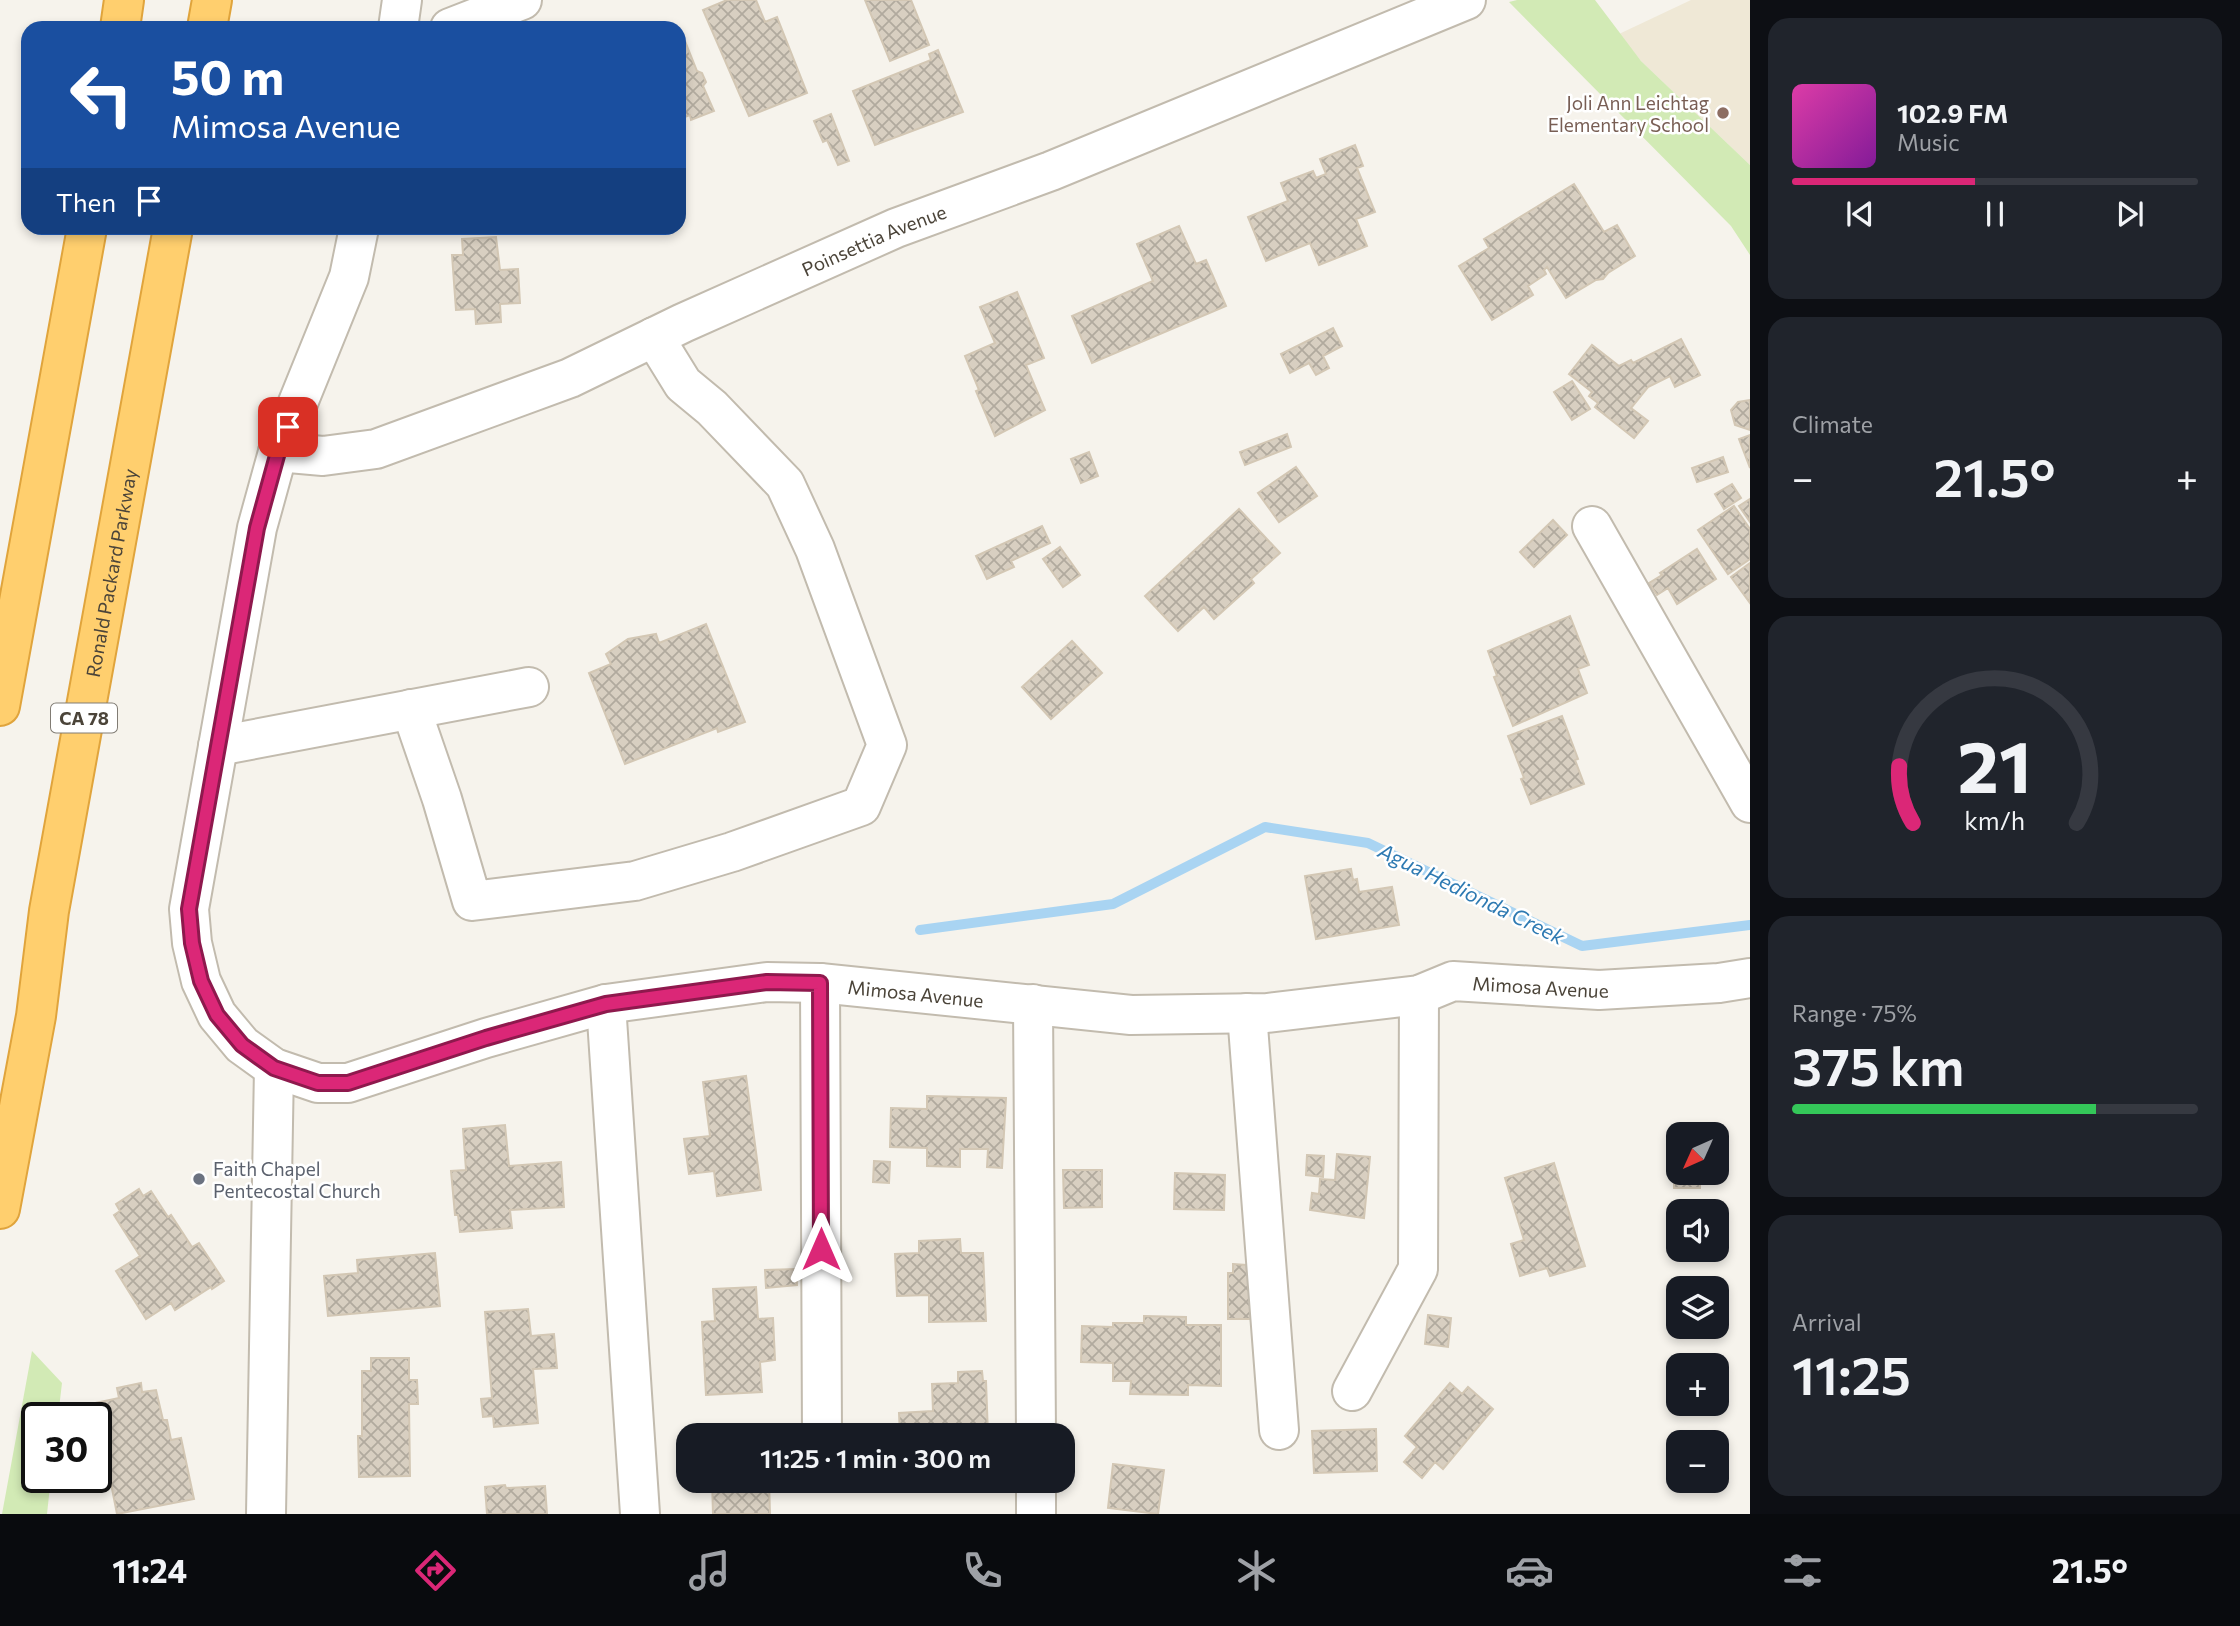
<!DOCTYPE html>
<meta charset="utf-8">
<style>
body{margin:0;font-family:Commissioner,sans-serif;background:#20242c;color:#f1f3f6;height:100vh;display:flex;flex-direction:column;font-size:26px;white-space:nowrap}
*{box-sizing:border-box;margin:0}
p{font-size:23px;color:#9ea1a6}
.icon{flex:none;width:38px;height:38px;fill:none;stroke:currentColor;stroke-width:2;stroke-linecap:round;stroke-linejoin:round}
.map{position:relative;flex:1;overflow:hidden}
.side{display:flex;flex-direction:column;gap:18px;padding:18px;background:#0d0f14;width:490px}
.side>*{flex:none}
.hud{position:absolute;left:21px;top:21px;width:665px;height:214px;border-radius:21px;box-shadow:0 4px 10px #0003;background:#1a4fa0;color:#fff;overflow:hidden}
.needle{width:46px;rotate:225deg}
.tools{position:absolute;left:1666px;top:1122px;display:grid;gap:14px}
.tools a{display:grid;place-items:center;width:63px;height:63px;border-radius:14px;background:#171b24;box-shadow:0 4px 10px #0003;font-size:35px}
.speed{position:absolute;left:21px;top:1402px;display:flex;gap:14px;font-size:35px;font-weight:700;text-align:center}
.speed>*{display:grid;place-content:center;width:91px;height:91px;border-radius:50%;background:#171b24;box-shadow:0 4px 10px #0003;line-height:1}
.speed .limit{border:4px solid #111;border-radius:10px;background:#fff;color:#111}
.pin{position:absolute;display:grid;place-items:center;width:60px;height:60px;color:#fff;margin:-30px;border-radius:14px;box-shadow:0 4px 10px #0006}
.me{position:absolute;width:77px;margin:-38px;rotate:0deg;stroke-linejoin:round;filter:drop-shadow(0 0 5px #0008)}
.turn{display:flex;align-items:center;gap:24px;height:147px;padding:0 35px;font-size:32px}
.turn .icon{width:91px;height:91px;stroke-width:2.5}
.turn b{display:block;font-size:49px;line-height:60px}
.then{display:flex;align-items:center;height:66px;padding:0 35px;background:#0003;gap:14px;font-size:26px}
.big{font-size:52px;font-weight:600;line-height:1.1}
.side .card{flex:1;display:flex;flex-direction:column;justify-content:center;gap:10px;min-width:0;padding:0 24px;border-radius:21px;background:#20242c}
.side .dial{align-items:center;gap:0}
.dial svg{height:182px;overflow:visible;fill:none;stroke:#363941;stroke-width:7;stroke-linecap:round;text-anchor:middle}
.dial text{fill:#f1f3f6;stroke:none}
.song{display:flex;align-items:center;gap:21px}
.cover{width:84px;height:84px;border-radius:10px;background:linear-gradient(135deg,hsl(320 70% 55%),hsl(290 70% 35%))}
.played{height:7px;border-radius:4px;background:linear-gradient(90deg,#db2777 45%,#363941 45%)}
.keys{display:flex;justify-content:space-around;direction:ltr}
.heat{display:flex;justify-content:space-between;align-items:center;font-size:38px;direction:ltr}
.charge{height:10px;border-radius:5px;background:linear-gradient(90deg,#34c759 75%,#363941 0)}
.trip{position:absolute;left:676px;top:1423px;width:399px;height:70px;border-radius:21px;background:#171b24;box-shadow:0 4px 10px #0003;font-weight:600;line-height:70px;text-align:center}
.tabs{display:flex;height:112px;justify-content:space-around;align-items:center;background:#090b0e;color:#9ea1a6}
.tabs .icon{width:49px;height:49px}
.tabs .selected{color:#db2777}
.tabs b{font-size:32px;color:#f1f3f6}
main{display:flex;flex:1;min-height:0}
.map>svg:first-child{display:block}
.education{fill:#efe8d6}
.green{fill:#d2eab5}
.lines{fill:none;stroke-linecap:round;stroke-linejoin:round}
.stream{stroke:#a9d4f2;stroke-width:10}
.building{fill:url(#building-cross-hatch);stroke:#d3c7b4;stroke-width:2}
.minor-casing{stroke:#c2bbae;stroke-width:42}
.highway-casing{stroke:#e0a43c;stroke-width:42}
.minor{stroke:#fff;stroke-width:38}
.highway{stroke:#ffcf6e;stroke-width:38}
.route-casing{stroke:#8e194d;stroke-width:18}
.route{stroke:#db2777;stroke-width:12}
.education-dot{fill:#8d6e63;stroke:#fff;stroke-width:2.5}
.worship-dot{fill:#6b7280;stroke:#fff;stroke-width:2.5}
.labels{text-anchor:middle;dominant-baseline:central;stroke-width:5;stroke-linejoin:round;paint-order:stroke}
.shield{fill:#fff;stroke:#817c74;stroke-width:2}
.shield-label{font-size:18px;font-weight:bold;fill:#4b4439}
.education-label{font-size:19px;fill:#785e54;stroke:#fff;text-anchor:end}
.street-label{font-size:19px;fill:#4b4439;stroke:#fff}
.worship-label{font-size:19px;fill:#5b616d;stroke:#fff;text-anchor:start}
.water-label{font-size:21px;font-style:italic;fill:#2e7ab2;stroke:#fff}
</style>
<main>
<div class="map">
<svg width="1750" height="1514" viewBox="0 0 1750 1514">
<defs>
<pattern id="building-cross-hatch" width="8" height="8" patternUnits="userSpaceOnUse" patternTransform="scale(1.75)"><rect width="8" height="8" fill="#d8cfc1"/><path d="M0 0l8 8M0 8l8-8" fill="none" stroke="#b1aa9e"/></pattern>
</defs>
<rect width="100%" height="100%" fill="#f6f3ec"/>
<!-- education -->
<path class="education" d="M1691,0H1750V165L1641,61L1619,34Z"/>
<!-- green -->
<path class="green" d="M1517,0H1595L1641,61L1750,165V255L1731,226L1509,2Z
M32,1351L62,1383L58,1417L37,1418V1477H51L47,1514H2Z"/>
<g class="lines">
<!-- stream -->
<path class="stream" d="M920,930L1113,904L1265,827L1368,843L1582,946L1750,925"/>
</g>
<!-- building -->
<path class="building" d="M727,0H756L765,22L777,17L807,93L749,116L703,10Z
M865,0H911L929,45L890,61Z
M685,41L697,71L702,73L706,82L703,86L714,111L691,120L690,115L679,119V43Z
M938,50L963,112L875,145L853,91L931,60L929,54Z
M831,114L849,161L838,165L827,140L823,142L814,121Z
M1355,145L1363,166L1357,168L1375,212L1356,219L1367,246L1319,265L1310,243L1266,261L1248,217L1288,201L1281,183L1313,171L1316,178L1326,174L1320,159Z
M1574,184L1604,232L1617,225L1635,256L1608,273L1603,279L1596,280L1566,298L1547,267L1544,270L1546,274L1528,286L1533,295L1492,320L1459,266L1489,248L1484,239Z
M1179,226L1196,264L1206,260L1226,306L1092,363L1072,316L1153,281L1137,244Z
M496,237L500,270L518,269L520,303L500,304L501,322L476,324L475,309L456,310L452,255H463L462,239Z
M1017,292L1044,358L1026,365L1045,410L995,436L976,391L979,390L965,356L995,343L980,307Z
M1333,328L1342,346L1323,356L1329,368L1316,375L1309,363L1290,373L1281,354Z
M1681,339L1700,375L1675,387L1670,376L1648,387L1631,408L1648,421L1634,438L1595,407L1598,403L1589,396L1592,392L1569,374L1592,345L1619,366L1631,360L1633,363Z
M1572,381L1590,409L1572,420L1554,392Z
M1750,400V430L1735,425L1731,410L1738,402Z
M1287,434L1291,447L1245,465L1240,452Z
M1750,435V468L1739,439Z
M1089,452L1098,476L1081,483L1071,459Z
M1723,457L1728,472L1697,482L1692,468Z
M1296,467L1317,496L1279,522L1258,493Z
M1732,484L1741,498L1724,509L1715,494Z
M1750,499V522L1739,506Z
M1734,506L1750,529V559L1728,574L1698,530Z
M1239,509L1280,553L1251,579L1254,583L1214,619L1204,607L1178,631L1145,596Z
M1553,520L1567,535L1534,567L1520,552Z
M1042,526L1050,543L1011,561L1014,567L987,579L976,556Z
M1060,547L1080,575L1063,587L1043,559Z
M1697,549L1716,579L1677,604L1668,588L1657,595L1649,583L1662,575L1660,573Z
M1750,563V603L1731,577Z
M1570,616L1589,665L1578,669L1587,693L1513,726L1494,677L1497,676L1488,651Z
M706,624L745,722L718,732L717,728L625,764L589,673L611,664L606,654L628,639L656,634L659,643Z
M1072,641L1102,673L1051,719L1022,687Z
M1562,716L1578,759L1575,760L1584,784L1531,804L1521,779L1524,778L1508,736Z
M1351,869L1353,880L1357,879L1359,892L1392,887L1399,925L1316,939L1305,876Z
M746,1076L761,1190L717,1196L714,1171L689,1174L684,1139L710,1136L703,1082Z
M927,1096L1006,1098L1002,1168L987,1167L988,1149H960V1167L927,1166V1148L890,1147L891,1108L927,1109Z
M505,1125L509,1166L561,1162L564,1207L510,1210L512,1228L460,1232L458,1215H455L451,1171L466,1170L463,1129Z
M1337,1154L1370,1157L1364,1218L1310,1210L1312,1193L1319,1194L1320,1179L1335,1180Z
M1307,1155L1324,1156L1323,1177L1306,1175Z
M874,1161L890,1162L889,1183L873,1182Z
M1674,1162H1678V1172H1700V1188H1674Z
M1554,1163L1585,1266L1550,1276L1547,1268L1520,1276L1511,1244L1524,1240L1505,1178Z
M1063,1170H1102V1207L1064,1208Z
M1175,1173L1225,1175L1224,1210L1174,1209Z
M139,1189L143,1196L151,1191L168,1217L171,1215L192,1247L199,1243L224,1281L212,1289L211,1287L175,1310L171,1303L146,1319L116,1271L140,1256L114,1215L120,1211L116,1204Z
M960,1239L961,1253H983L986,1321L929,1322V1295L897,1296L895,1254L919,1253V1241Z
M435,1253L440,1306L328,1316L324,1276L358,1273L357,1260Z
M1233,1264L1246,1265L1247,1273H1255L1254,1319H1228V1273H1233Z
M796,1269L797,1285L766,1288L765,1270Z
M756,1287L758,1319L773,1318L775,1360L760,1362L762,1392L706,1395L702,1322L715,1321L713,1289Z
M528,1309L531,1336L554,1334L557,1368L533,1369L538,1423L494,1427L493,1416L483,1417L481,1399L492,1398L485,1312Z
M1428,1315L1451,1318L1448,1347L1425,1344Z
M1144,1316L1186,1317V1325H1221V1386L1188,1385V1395L1130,1394L1131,1381H1113V1363L1081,1362L1082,1326L1113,1327V1323H1144Z
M371,1358H409V1380H417L418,1404H409L410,1476L359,1477L358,1436H362V1371H371Z
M982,1371L983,1381H986L988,1435H900L899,1413L933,1411L932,1384L958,1383V1372Z
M141,1383L142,1392L156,1390L163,1420H167L171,1440L181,1438L194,1499L117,1514L95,1403L119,1398L117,1388Z
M1450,1383L1462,1394L1468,1387L1493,1409L1443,1469L1435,1462L1422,1478L1404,1462L1417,1447L1405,1436Z
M1376,1429L1377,1471L1314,1473L1312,1431Z
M1113,1464L1164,1470L1158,1514L1108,1508Z
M712,1480H769L770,1514H713Z
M505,1485L506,1488L545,1486L547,1514H487L485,1487Z"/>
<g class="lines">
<!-- minor casing -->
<g class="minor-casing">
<g id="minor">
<path d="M398,28L402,0"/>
<path d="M450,28L522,0"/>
<path id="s1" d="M359,228L349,277L278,452L257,528L189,909L192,943L201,981L217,1015L242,1045L274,1068L318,1083H348L486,1038L606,1004L767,982L820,983L1131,1015L1267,1013L1419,995L1453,981L1599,990L1719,983L1750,978"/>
<path id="s2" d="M278,452L323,456L376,449L570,378L683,323L896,228L1051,171L1466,0"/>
<path d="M1592,526L1750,803"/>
<path d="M411,709L442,799L472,901L635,881L732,852L861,806L887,745L815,549L785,484L712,408L683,384L654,337"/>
<path d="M218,746L529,687"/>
<path d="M820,983L822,1435"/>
<path d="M606,1004L640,1514"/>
<path d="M1033,1004L1036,1435"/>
<path d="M1247,1013L1279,1430"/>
<path d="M1352,1391L1418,1269L1419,995"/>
<path d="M1036,1480V1514"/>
<path d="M266,1514L274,1068"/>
</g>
</g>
<!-- highway casing -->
<g class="highway-casing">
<g id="highway">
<path d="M120,28L124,0"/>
<path d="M207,28L212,0"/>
<path d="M0,706L87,228"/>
<path id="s3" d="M0,1209L36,1016L49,911L173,228"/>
</g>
</g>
<!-- minor -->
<use href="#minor" class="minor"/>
<!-- highway -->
<use href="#highway" class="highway"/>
</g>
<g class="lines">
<!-- route casing -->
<g class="route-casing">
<path id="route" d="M288,427L278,452L257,528L189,909L192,943L201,981L217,1015L242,1045L274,1068L318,1083H348L486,1038L606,1004L767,982L820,983L821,1249"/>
</g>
<!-- route -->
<use href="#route" class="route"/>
</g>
<!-- markers -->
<circle class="education-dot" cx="1723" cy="113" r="7"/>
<circle class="worship-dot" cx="199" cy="1179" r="7"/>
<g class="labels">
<!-- shield labels -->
<rect class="shield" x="51" y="703.5" width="66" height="29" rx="5"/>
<g class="shield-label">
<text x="84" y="718">CA 78</text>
</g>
<!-- education labels -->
<g class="education-label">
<text x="1709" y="102">Joli Ann Leichtag<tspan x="1709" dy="22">Elementary School</tspan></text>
</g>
<!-- street labels -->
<g class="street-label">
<text stroke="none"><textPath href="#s2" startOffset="639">Poinsettia Avenue</textPath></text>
<text stroke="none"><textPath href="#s3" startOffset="646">Ronald Packard Parkway</textPath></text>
<text stroke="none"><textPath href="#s1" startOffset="2182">Mimosa Avenue</textPath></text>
<text stroke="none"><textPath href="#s1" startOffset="1552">Mimosa Avenue</textPath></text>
</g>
<!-- worship labels -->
<g class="worship-label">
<text x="213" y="1168">Faith Chapel<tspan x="213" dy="22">Pentecostal Church</tspan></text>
</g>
<!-- water labels -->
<g class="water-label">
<text transform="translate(1472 893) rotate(26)">Agua Hedionda Creek</text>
</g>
</g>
</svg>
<div class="tools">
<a><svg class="needle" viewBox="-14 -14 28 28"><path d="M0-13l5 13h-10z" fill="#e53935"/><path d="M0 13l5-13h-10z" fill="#9ea1a6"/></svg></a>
<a><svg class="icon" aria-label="sound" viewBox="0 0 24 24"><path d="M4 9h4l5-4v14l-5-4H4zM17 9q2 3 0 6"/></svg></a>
<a><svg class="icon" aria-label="layers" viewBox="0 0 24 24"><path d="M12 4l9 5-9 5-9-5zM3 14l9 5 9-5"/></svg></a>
<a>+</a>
<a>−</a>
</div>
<div class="speed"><div class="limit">30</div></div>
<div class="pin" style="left:288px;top:427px;background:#d93025"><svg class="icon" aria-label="arrive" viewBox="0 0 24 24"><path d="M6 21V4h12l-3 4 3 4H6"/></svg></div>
<svg class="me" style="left:821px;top:1249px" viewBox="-20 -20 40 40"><path d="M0-17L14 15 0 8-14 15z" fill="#db2777" stroke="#fff" stroke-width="4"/></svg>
<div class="trip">11:25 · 1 min · 300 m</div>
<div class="hud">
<div class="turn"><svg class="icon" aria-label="left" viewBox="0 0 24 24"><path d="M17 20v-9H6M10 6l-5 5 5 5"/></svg><div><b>50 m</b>Mimosa Avenue</div></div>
<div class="then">Then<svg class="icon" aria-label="arrive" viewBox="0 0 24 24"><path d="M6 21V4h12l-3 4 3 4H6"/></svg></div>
</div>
</div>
<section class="side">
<div class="card">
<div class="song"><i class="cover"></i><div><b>102.9 FM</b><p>Music</p></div></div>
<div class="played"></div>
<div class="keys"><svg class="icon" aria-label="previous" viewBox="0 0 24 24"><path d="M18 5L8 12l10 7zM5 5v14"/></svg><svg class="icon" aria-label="pause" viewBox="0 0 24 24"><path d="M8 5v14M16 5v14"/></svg><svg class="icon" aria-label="next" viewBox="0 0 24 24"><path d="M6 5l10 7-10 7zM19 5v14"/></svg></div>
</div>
<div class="card"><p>Climate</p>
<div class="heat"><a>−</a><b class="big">21.5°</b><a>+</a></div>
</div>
<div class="card dial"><svg viewBox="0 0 100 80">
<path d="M14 69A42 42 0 1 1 86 69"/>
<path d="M14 69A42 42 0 0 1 8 44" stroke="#db2777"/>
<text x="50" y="56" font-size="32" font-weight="700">21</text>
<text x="50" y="72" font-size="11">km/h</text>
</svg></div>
<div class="card"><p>Range · 75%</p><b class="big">375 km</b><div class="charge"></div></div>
<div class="card"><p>Arrival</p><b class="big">11:25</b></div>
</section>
</main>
<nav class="tabs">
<b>11:24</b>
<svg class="icon selected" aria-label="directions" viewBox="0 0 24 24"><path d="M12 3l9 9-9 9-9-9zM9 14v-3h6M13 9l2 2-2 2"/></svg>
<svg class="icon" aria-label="music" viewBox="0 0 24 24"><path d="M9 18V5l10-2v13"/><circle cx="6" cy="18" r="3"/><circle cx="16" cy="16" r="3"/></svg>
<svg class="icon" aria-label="phone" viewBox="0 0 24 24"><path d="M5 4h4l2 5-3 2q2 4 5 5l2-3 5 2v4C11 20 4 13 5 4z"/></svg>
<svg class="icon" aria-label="climate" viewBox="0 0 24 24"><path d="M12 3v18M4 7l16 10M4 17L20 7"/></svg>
<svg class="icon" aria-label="car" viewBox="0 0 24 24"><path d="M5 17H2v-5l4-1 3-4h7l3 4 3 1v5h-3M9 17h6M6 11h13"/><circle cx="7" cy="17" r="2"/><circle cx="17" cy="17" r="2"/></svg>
<svg class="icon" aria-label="filters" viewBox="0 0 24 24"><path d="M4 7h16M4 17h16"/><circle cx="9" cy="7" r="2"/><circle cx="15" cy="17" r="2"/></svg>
<b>21.5°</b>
</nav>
